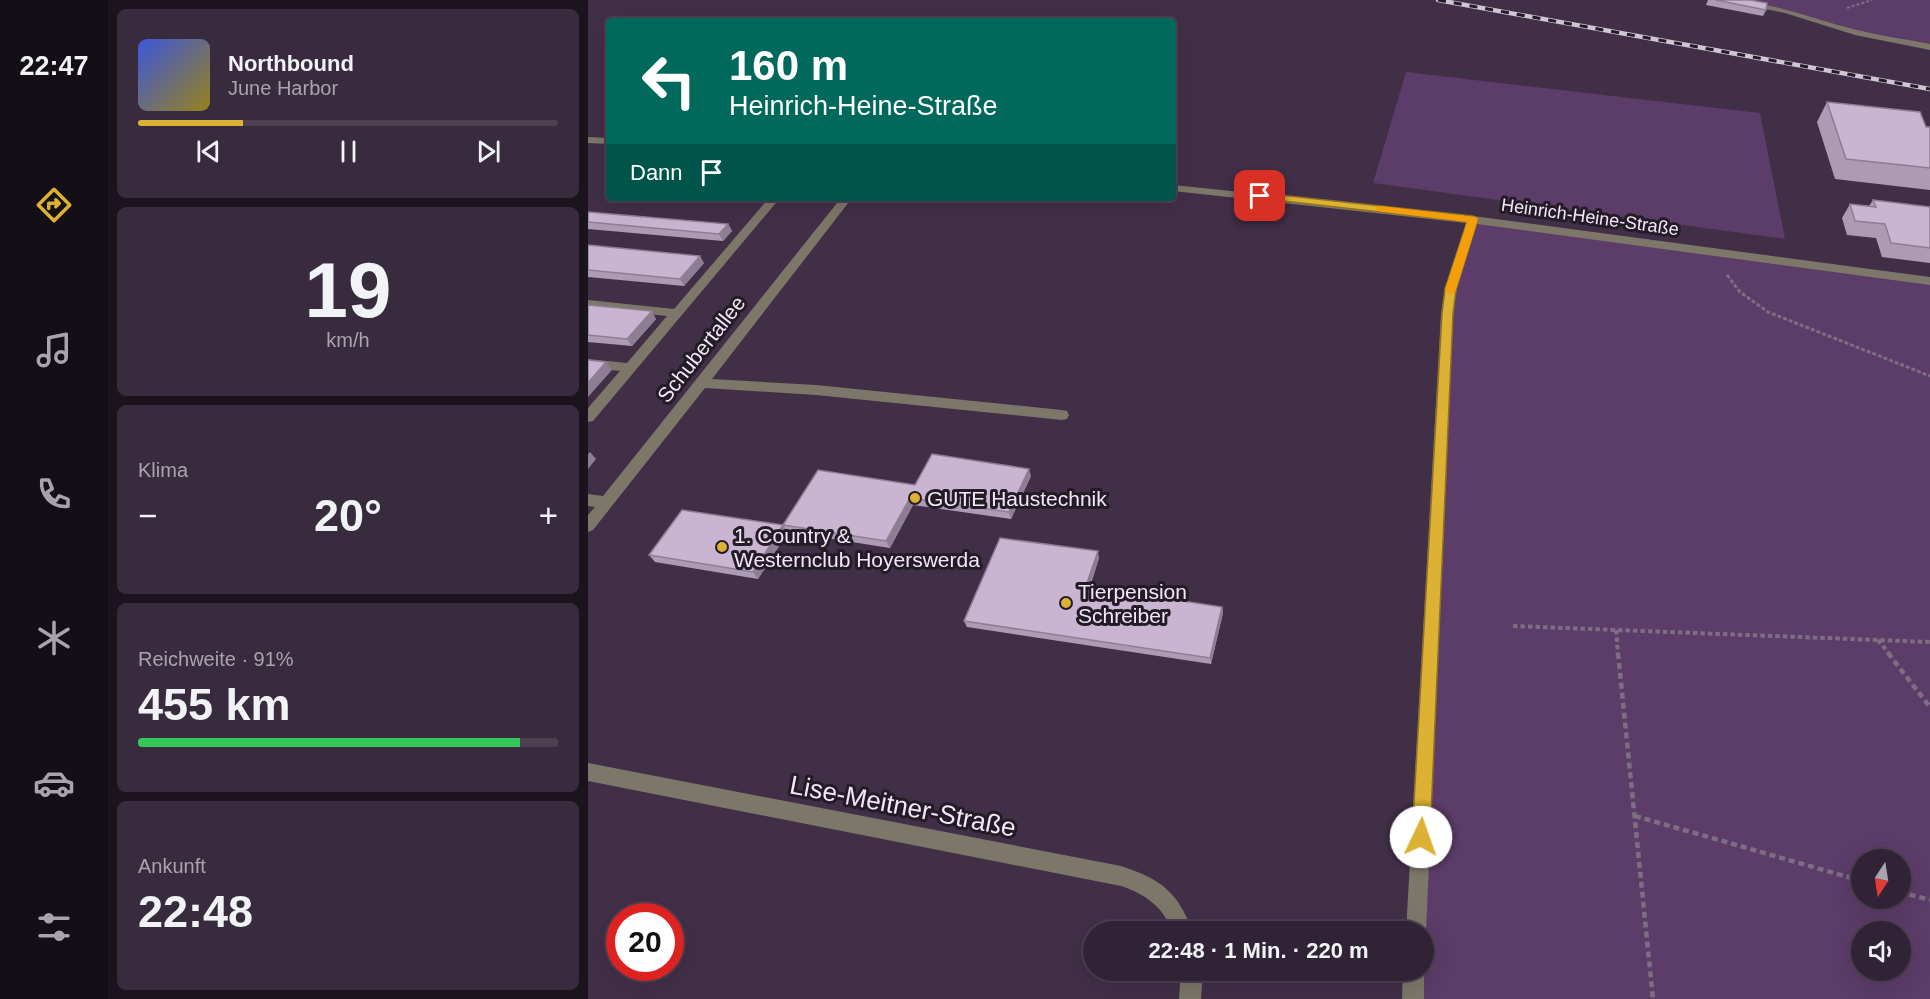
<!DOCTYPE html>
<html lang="de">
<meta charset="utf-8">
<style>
body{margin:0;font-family:Arial,sans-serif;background:#392b3e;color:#f1f3f6;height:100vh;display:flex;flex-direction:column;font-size:22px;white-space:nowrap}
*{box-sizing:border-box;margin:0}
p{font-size:20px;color:#a8a4ad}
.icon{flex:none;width:33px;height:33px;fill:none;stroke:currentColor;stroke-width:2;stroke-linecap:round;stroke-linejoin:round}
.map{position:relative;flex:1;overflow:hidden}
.drawer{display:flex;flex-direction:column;gap:9px;padding:9px;background:#1b131e;width:480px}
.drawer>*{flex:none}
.banner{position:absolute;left:18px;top:18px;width:570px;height:183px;border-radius:6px;box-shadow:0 6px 24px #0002,0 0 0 2px #4c4051;background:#00695c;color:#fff;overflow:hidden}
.needle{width:39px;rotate:192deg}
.tools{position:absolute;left:1263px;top:849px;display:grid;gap:12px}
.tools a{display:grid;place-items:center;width:60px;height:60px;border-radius:50%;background:#312336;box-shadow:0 6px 24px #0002,0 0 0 2px #4c4051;font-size:30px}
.speed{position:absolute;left:18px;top:903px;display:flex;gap:12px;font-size:30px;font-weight:700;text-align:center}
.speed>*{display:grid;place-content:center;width:78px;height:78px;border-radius:50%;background:#312336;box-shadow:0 6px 24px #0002,0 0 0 2px #4c4051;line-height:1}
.speed .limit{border:9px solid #d22;background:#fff;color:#111}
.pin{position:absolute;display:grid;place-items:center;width:51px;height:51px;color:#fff;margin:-26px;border-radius:12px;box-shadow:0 3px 9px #0006}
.me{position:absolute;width:66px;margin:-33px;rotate:3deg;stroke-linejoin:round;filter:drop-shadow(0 0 4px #0008)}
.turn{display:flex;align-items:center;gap:21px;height:126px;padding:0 24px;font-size:27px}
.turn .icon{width:78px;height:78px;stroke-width:2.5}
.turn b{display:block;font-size:42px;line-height:51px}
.then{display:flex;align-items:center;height:57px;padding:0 24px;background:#0003;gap:12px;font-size:22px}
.big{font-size:45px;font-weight:600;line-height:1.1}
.drawer .tile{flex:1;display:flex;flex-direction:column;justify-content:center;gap:9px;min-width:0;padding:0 21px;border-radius:9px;background:#392b3e}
.drawer .dial{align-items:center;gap:0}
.dial b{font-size:78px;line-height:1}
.song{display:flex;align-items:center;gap:18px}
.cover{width:72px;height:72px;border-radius:9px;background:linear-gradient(135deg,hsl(230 70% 55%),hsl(50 70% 35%))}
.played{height:6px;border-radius:3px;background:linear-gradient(90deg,#ddb133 25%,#4c4051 25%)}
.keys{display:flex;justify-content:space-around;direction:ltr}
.heat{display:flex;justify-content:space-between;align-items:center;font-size:33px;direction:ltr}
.charge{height:9px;border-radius:4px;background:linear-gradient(90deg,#34c759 91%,#4c4051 0)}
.trip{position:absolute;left:495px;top:921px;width:351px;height:60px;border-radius:30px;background:#312336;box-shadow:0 6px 24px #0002,0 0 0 2px #4c4051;font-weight:600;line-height:60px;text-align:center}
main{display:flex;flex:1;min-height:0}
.tab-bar{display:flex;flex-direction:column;width:108px;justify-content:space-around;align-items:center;background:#140e16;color:#a8a4ad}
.tab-bar .icon{width:42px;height:42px}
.tab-bar .active{color:#ddb133}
.tab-bar b{font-size:27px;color:#f1f3f6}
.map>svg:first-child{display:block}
.green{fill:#5c3c69;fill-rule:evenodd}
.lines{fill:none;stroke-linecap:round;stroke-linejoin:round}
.path-far3{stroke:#7e6e84;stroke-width:2;stroke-dasharray:3 2;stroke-linecap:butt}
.path-far2{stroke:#7e6e84;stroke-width:3;stroke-dasharray:4 2;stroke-linecap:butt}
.path-far1{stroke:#7e6e84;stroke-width:4;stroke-dasharray:4.5 3;stroke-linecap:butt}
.path{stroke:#7e6e84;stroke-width:4.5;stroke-dasharray:6 4;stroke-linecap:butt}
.minor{fill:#7d7769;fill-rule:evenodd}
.rail-casing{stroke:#d0c4d6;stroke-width:4.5}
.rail{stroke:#231b26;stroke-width:3;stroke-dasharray:8;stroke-linecap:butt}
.wall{fill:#ad9bb5}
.shaded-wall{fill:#8d7e93}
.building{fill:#c9b4d2;stroke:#8d7e93;stroke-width:1.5}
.route{fill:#ddb133;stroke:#907321;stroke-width:1.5}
.slow{fill:#f59e0b}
.poi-dot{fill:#ddb133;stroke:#231b26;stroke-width:2}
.labels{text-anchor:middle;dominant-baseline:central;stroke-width:6;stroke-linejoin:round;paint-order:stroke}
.far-street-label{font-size:18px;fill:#f2e7f7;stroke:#231b26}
.street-label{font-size:21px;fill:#f2e7f7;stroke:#231b26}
.poi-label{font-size:21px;fill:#f2e7f7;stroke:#231b26;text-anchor:start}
.near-street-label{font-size:26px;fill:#f2e7f7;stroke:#231b26}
</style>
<main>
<nav class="tab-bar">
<b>22:47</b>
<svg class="icon active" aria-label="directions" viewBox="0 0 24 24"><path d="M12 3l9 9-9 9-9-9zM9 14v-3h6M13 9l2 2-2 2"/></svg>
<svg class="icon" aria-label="music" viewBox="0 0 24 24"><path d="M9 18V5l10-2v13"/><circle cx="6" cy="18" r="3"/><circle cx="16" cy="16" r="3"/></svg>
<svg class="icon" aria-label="phone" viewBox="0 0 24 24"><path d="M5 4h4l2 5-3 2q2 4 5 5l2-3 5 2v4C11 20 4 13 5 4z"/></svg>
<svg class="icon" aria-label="climate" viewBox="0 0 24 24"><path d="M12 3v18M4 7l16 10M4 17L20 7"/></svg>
<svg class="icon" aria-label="car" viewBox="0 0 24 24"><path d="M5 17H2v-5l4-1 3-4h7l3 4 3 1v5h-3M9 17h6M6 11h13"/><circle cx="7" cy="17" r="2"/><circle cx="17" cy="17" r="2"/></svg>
<svg class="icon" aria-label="filters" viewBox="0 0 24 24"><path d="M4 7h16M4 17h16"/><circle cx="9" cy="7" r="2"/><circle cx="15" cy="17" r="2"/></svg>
</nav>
<section class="drawer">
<div class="tile">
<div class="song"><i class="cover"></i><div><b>Northbound</b><p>June Harbor</p></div></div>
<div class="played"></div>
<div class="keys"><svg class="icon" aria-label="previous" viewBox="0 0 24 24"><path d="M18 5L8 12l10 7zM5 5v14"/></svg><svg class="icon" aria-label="pause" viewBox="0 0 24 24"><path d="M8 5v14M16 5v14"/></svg><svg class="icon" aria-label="next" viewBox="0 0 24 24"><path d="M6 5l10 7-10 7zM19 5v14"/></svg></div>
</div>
<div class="tile dial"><b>19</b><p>km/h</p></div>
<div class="tile"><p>Klima</p>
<div class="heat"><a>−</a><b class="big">20°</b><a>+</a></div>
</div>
<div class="tile"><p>Reichweite · 91%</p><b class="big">455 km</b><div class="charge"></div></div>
<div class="tile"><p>Ankunft</p><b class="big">22:48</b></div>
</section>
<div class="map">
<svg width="1342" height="999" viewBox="0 0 1342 999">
<rect width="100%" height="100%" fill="#412f48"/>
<!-- green -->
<path class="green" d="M1138,0H1342V47L1307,41L1198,11Z
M818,72L1172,113L1197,239L785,183Z
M885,219L1342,281V999H826L836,970L859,314ZM1274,860H1312V898H1274ZM1274,932H1312V970H1274Z"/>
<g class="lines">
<!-- path-far3 -->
<path class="path-far3" d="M1259,8L1284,0"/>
<!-- path-far2 -->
<path class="path-far2" d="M1139,275L1152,292L1180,312L1342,376"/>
<!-- path-far1 -->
<path class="path-far1" d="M925,626L1342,642
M1028,630L1030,655
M1290,640L1302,655"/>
<!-- path -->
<path class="path" d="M1030,653L1065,999
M1300,653L1342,707
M1047,816L1274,881
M1312,892L1342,900"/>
<!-- minor -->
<path class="minor" d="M1134,0C1181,0 1224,19 1269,30C1293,36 1318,39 1342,44V50L1267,35L1197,13Z
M0,137L21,138V144L0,143Z
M585,185L885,216L1342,277V285L889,224L869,289L865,314L838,932L836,939V932H818L853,314L857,289L878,223L585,191Z
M181,198H192L5,421L0,422V408L32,371L0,367V359L39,363L79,316L0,308V300L86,309Z
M253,198H264L124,379L228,385L474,410L479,411L481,415L479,419L474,420L228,395L117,388L5,530L0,532V515L7,507L0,506V494L15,496Z
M0,763L533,866C573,879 590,892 605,932H584C576,907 557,894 533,886L0,781Z
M836,967V999H814L815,970H836Z
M593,970H615L613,999H591Z"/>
<!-- rail casing -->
<g class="rail-casing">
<path id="rail" d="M850,0L1342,89"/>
</g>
<!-- rail -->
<use href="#rail" class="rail"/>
</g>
<!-- wall -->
<path class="wall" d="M1120,0H1162L1178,10L1175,16L1118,5Z
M1239,102L1342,127V190L1247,179L1229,122Z
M1285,200L1342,207V263L1294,257L1288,238L1259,235L1254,218L1262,204L1281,206Z
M0,212L140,224L144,231L135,241L0,229Z
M0,245L116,263L96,286L0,277Z
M0,305L68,319L44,346L0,342Z
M443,476L423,519L325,505L302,548L200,532L195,525L327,485Z
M195,525L200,532L170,579L67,562L61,555Z
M511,558L502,587L634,607L635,613L623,664L379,627L376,621Z"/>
<!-- shaded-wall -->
<path class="shaded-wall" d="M140,224L144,231L135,241L131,234Z
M112,256L116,263L96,286L92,279Z
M64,311L68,319L44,346L39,339Z
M18,362L24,370L0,397V383Z
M2,452L8,459L0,469V454Z
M441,469L443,476L423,519L421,512Z
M322,498L325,505L302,548L298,541Z
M195,525L200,532L170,579L165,572Z
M510,551L511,558L499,593L498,586Z
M634,607L635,613L623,664L622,658Z"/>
<!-- building -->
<path class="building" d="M1128,0H1162L1179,3L1178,10Z
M1239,102L1332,112L1338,127H1342V168L1258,159Z
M1285,200L1342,207V248L1303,243L1297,224L1267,221L1262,204L1288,207Z
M0,212L140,224L131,234L0,222Z
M0,245L112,256L92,279L0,270Z
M0,305L64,311L39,339L0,335Z
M0,360L18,362L0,383Z
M344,454L441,469L421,512L322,498L298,541L195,525L230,470L327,485Z
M94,510L195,525L165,572L61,555Z
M412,538L510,551L498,586L634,607L622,658L376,621Z"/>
<!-- route -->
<path class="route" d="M672,193L885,216L890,219L868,289L865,314L842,837L840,843L833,846L827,843L824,837L854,314L857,289L879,222L668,198V194Z"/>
<!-- slow -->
<path class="slow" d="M792,206L888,217L890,219L867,293H859L857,290L879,222L789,211V207Z"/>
<!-- markers -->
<g class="poi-dot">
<circle cx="327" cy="498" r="6"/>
<circle cx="134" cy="547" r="6"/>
<circle cx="478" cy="603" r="6"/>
</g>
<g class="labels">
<!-- far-street labels -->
<g class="far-street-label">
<text transform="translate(1002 217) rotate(8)">Heinrich-Heine-Straße</text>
</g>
<!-- street labels -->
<g class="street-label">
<text transform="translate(113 349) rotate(-52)">Schubertallee</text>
</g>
<!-- poi labels -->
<g class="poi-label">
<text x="339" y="498">GUTE Haustechnik</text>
<text x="146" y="535">1. Country &amp;<tspan x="146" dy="24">Westernclub Hoyerswerda</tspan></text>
<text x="490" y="591">Tierpension<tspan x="490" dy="24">Schreiber</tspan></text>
</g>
<!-- near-street labels -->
<g class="near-street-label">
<text transform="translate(315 806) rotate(11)">Lise-Meitner-Straße</text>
</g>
</g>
</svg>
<div class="tools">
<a><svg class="needle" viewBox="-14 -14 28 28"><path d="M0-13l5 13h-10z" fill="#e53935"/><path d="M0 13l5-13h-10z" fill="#a8a4ad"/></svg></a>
<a><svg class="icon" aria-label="sound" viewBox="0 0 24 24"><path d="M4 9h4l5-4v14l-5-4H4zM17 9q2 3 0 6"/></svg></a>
</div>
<div class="speed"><div class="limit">20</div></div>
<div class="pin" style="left:672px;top:196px;background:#d93025"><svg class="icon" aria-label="arrive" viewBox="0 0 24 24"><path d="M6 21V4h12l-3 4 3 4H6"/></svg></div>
<svg class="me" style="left:833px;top:837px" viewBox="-20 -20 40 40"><circle r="19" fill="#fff"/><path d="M0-13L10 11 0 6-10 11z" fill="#ddb133"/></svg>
<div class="trip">22:48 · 1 Min. · 220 m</div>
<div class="banner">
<div class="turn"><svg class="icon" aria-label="left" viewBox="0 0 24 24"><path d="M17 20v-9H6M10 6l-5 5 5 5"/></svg><div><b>160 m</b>Heinrich-Heine-Straße</div></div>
<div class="then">Dann<svg class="icon" aria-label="arrive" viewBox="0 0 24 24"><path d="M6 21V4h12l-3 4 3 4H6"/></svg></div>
</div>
</div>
</main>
